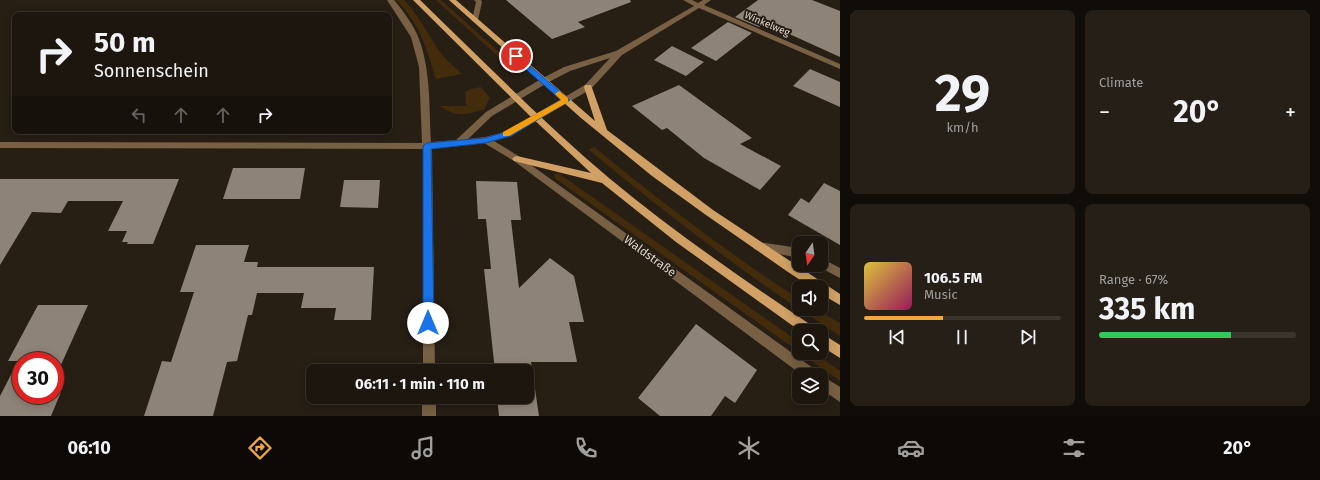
<!DOCTYPE html>
<meta charset="utf-8">
<style>
body{margin:0;font-family:"Fira Sans",sans-serif;background:#251f18;color:#f1f3f6;height:100vh;display:flex;flex-direction:column;font-size:15px;white-space:nowrap}
*{box-sizing:border-box;margin:0}
p{font-size:13px;color:#a09f9e}
.icon{flex:none;width:22px;height:22px;fill:none;stroke:currentColor;stroke-width:2;stroke-linecap:round;stroke-linejoin:round}
.map{position:relative;flex:1;overflow:hidden}
.sheet{display:flex;flex-direction:column;gap:10px;padding:10px;background:#100c08;width:480px}
.sheet>*{flex:none}
.guide{position:absolute;left:12px;top:12px;width:380px;height:122px;border-radius:8px;box-shadow:0 2px 10px #0003,0 0 0 1px #3b352f;background:#1d160f;color:#f1f3f6;overflow:hidden}
.needle{width:26px;rotate:193deg}
.tools{position:absolute;left:792px;top:236px;display:grid;gap:8px}
.tools a{display:grid;place-items:center;width:36px;height:36px;border-radius:8px;background:#1d160f;box-shadow:0 2px 10px #0003,0 0 0 1px #3b352f;font-size:20px}
.speed{position:absolute;left:12px;top:352px;display:flex;gap:8px;font-size:20px;font-weight:700;text-align:center}
.speed>*{display:grid;place-content:center;width:52px;height:52px;border-radius:50%;background:#1d160f;box-shadow:0 2px 10px #0003,0 0 0 1px #3b352f;line-height:1}
.speed .limit{border:6px solid #d22;background:#fff;color:#111}
.pin{position:absolute;display:grid;place-items:center;width:34px;height:34px;color:#fff;margin:-17px;border:2px solid #fff;border-radius:50%;box-shadow:0 1px 4px #0007}
.me{position:absolute;width:44px;margin:-22px;rotate:0deg;stroke-linejoin:round;filter:drop-shadow(0 0 3px #0008)}
.turn{display:flex;align-items:center;gap:14px;height:84px;padding:0 16px;font-size:18px}
.turn .icon{width:52px;height:52px;stroke-width:2.5}
.turn b{display:block;font-size:28px;line-height:34px}
.lanes{display:flex;align-items:center;height:38px;padding:0 16px;background:#0003;justify-content:center;gap:20px;direction:ltr}
.lanes .off{opacity:.35}
.big{font-size:30px;font-weight:700;line-height:1.1}
.sheet .card{flex:1;display:flex;flex-direction:column;justify-content:center;gap:6px;min-width:0;padding:0 14px;border-radius:8px;background:#251f18}
.sheet .dial{align-items:center;gap:0}
.dial b{font-size:52px;line-height:1}
.song{display:flex;align-items:center;gap:12px}
.cover{width:48px;height:48px;border-radius:6px;background:linear-gradient(135deg,hsl(50 70% 55%),hsl(330 70% 35%))}
.played{height:4px;border-radius:2px;background:linear-gradient(90deg,#efa73e 40%,#3b352f 40%)}
.keys{display:flex;justify-content:space-around;direction:ltr}
.heat{display:flex;justify-content:space-between;align-items:center;font-size:22px;direction:ltr}
.charge{height:6px;border-radius:3px;background:linear-gradient(90deg,#34c759 67%,#3b352f 0)}
.sheet .tiles{flex:1;display:grid;gap:10px;grid-template-columns:repeat(2,1fr)}
.trip{position:absolute;left:306px;top:364px;width:228px;height:40px;border-radius:8px;background:#1d160f;box-shadow:0 2px 10px #0003,0 0 0 1px #3b352f;font-weight:700;line-height:40px;text-align:center}
.tabs{display:flex;height:64px;justify-content:space-around;align-items:center;background:#0c0906;color:#a09f9e}
.tabs .icon{width:28px;height:28px}
.tabs .on{color:#efa73e}
.tabs b{font-size:18px;color:#f1f3f6}
main{display:flex;flex:1;min-height:0}
.map>svg:first-child{display:block}
.green{fill:#432c0b}
.building{fill:#8e8377}
.lines{fill:none;stroke-linecap:round;stroke-linejoin:round}
.minor{fill:#776044;fill-rule:evenodd}
.major{fill:#d0a064;fill-rule:evenodd}
.route{fill:#1a73e8;stroke:#114b97}
.slow{fill:#f59e0b}
.labels{text-anchor:middle;dominant-baseline:central;stroke-width:4;stroke-linejoin:round;paint-order:stroke}
.far-street-label{font-size:10px;fill:#ded8d1;stroke:#271e14}
.street-label{font-size:12px;fill:#ded8d1;stroke:#271e14}
</style>
<main>
<div class="map">
<svg width="840" height="416" viewBox="0 0 840 416">
<rect width="100%" height="100%" fill="#271e14"/>
<!-- green -->
<path class="green" d="M396,0H404C419,16 426,31 438,49C443,58 454,66 462,74L436,79C426,47 420,24 396,0Z
M436,0H441L510,62L505,63Z
M481,87L490,98L484,109C465,116 457,117 439,106H466L465,92L471,89Z
M594,147C660,201 728,253 799,299V309C726,260 657,206 589,150Z
M558,173L799,342V352L556,179L554,175Z
M799,309H815L840,323V336Z
M800,353H814L840,371V381Z"/>
<!-- building -->
<path class="building" d="M506,0H630L631,2L578,22L585,27L552,39Z
M758,0H812L840,11V57L765,23L759,27L735,17Z
M728,22L752,33L716,61L691,48Z
M672,46L704,62L686,76L654,60Z
M810,69L840,82V107L793,86Z
M679,85L752,138L740,144L781,166L760,190L704,158L667,128L662,130L632,106Z
M233,168H305L300,199H223Z
M0,179H179L153,244H127L128,242H122L127,231H108L123,201H68L61,213L32,212L0,265Z
M344,180H380L378,208L340,207Z
M476,181L517,182L521,220H511L519,288L550,258L574,276L584,322H569L577,362H531L539,416H499L497,397H527V371H495L484,269H491L486,219H478Z
M824,183L840,191V245L788,215L801,198L809,203Z
M196,245H249L244,262H258L257,267H374L371,320H334L336,308H301L304,293H257L252,315H248L237,361L227,362L213,416H144L162,361L171,362L194,292H180Z
M38,305H88L55,378V361H21V395H55V392H61L51,416H0V396L18,361H8Z
M696,324L757,370L735,403L725,396L711,416H660L638,398Z"/>
<g class="lines">
<!-- minor -->
<path class="minor" d="M387,0H394C402,9 415,27 419,39C431,71 429,108 431,142L456,140L486,112L541,79L564,67L616,51L694,6L683,0H692L698,3L703,0H711L704,5L840,64V69L699,8L622,55L591,89L511,136L494,141L520,157L817,371L819,375H802L514,161L484,143L432,149L435,371H423V149L0,148V142L422,143L419,67L411,37ZM610,58L585,85L505,132L485,137L468,139L492,116L547,83L570,71Z
M474,0H481L482,2L478,20L475,22L472,20L476,2Z
M758,242L799,248V258L754,249L753,246L754,243Z
M821,258L840,268V278L817,266V265H821Z
M820,375H821L840,387V402L821,389Z
M422,397H436V416H422Z"/>
<!-- major -->
<path class="major" d="M413,0H420C482,60 543,122 609,178C674,232 744,280 814,327L816,331H800L676,242L602,183L514,161L512,159L514,157L517,156L591,173L530,116Z
M449,0H456L595,121L584,87L585,85H591L607,130L713,210L840,294V305L821,294V287H811L788,272L706,215L652,176L581,118Z
M821,333L840,345V358L821,346Z"/>
</g>
<!-- route -->
<path class="route" d="M516,54L570,100L511,136L485,143L431,149L434,323L432,327L428,328L425,327L423,323V146L427,143L485,138L505,132L561,100L513,58L512,56Z"/>
<!-- slow -->
<path class="slow" d="M559,91L568,98V102L509,136H503V132L561,100L555,94Z"/>
<g class="labels">
<!-- far-street labels -->
<g class="far-street-label">
<text transform="translate(767 24) rotate(23)">Winkelweg</text>
</g>
<!-- street labels -->
<g class="street-label">
<text transform="translate(650 256) rotate(36)">Waldstraße</text>
</g>
</g>
</svg>
<div class="tools">
<a><svg class="needle" viewBox="-14 -14 28 28"><path d="M0-13l5 13h-10z" fill="#e53935"/><path d="M0 13l5-13h-10z" fill="#a09f9e"/></svg></a>
<a><svg class="icon" aria-label="sound" viewBox="0 0 24 24"><path d="M4 9h4l5-4v14l-5-4H4zM17 9q2 3 0 6"/></svg></a>
<a><svg class="icon" aria-label="search" viewBox="0 0 24 24"><circle cx="10" cy="10" r="6"/><path d="M15 15l6 6"/></svg></a>
<a><svg class="icon" aria-label="layers" viewBox="0 0 24 24"><path d="M12 4l9 5-9 5-9-5zM3 14l9 5 9-5"/></svg></a>
</div>
<div class="speed"><div class="limit">30</div></div>
<div class="pin" style="left:516px;top:56px;background:#d93025"><svg class="icon" aria-label="arrive" viewBox="0 0 24 24"><path d="M6 21V4h12l-3 4 3 4H6"/></svg></div>
<svg class="me" style="left:428px;top:323px" viewBox="-20 -20 40 40"><circle r="19" fill="#fff"/><path d="M0-13L10 11 0 6-10 11z" fill="#1a73e8"/></svg>
<div class="trip">06:11 · 1 min · 110 m</div>
<div class="guide">
<div class="turn"><svg class="icon" aria-label="right" viewBox="0 0 24 24"><path d="M7 20v-9h11M14 6l5 5-5 5"/></svg><div><b>50 m</b>Sonnenschein</div></div>
<div class="lanes"><svg class="icon off" aria-label="left" viewBox="0 0 24 24"><path d="M17 20v-9H6M10 6l-5 5 5 5"/></svg><svg class="icon off" aria-label="ahead" viewBox="0 0 24 24"><path d="M12 20V5M6 11l6-6 6 6"/></svg><svg class="icon off" aria-label="ahead" viewBox="0 0 24 24"><path d="M12 20V5M6 11l6-6 6 6"/></svg><svg class="icon" aria-label="right" viewBox="0 0 24 24"><path d="M7 20v-9h11M14 6l5 5-5 5"/></svg></div>
</div>
</div>
<section class="sheet">
<div class="tiles">
<div class="card dial"><b>29</b><p>km/h</p></div>
<div class="card"><p>Climate</p>
<div class="heat"><a>−</a><b class="big">20°</b><a>+</a></div>
</div>
<div class="card">
<div class="song"><i class="cover"></i><div><b>106.5 FM</b><p>Music</p></div></div>
<div class="played"></div>
<div class="keys"><svg class="icon" aria-label="previous" viewBox="0 0 24 24"><path d="M18 5L8 12l10 7zM5 5v14"/></svg><svg class="icon" aria-label="pause" viewBox="0 0 24 24"><path d="M8 5v14M16 5v14"/></svg><svg class="icon" aria-label="next" viewBox="0 0 24 24"><path d="M6 5l10 7-10 7zM19 5v14"/></svg></div>
</div>
<div class="card"><p>Range · 67%</p><b class="big">335 km</b><div class="charge"></div></div>
</div>
</section>
</main>
<nav class="tabs">
<b>06:10</b>
<svg class="icon on" aria-label="directions" viewBox="0 0 24 24"><path d="M12 3l9 9-9 9-9-9zM9 14v-3h6M13 9l2 2-2 2"/></svg>
<svg class="icon" aria-label="music" viewBox="0 0 24 24"><path d="M9 18V5l10-2v13"/><circle cx="6" cy="18" r="3"/><circle cx="16" cy="16" r="3"/></svg>
<svg class="icon" aria-label="phone" viewBox="0 0 24 24"><path d="M5 4h4l2 5-3 2q2 4 5 5l2-3 5 2v4C11 20 4 13 5 4z"/></svg>
<svg class="icon" aria-label="climate" viewBox="0 0 24 24"><path d="M12 3v18M4 7l16 10M4 17L20 7"/></svg>
<svg class="icon" aria-label="car" viewBox="0 0 24 24"><path d="M5 17H2v-5l4-1 3-4h7l3 4 3 1v5h-3M9 17h6M6 11h13"/><circle cx="7" cy="17" r="2"/><circle cx="17" cy="17" r="2"/></svg>
<svg class="icon" aria-label="filters" viewBox="0 0 24 24"><path d="M4 7h16M4 17h16"/><circle cx="9" cy="7" r="2"/><circle cx="15" cy="17" r="2"/></svg>
<b>20°</b>
</nav>
